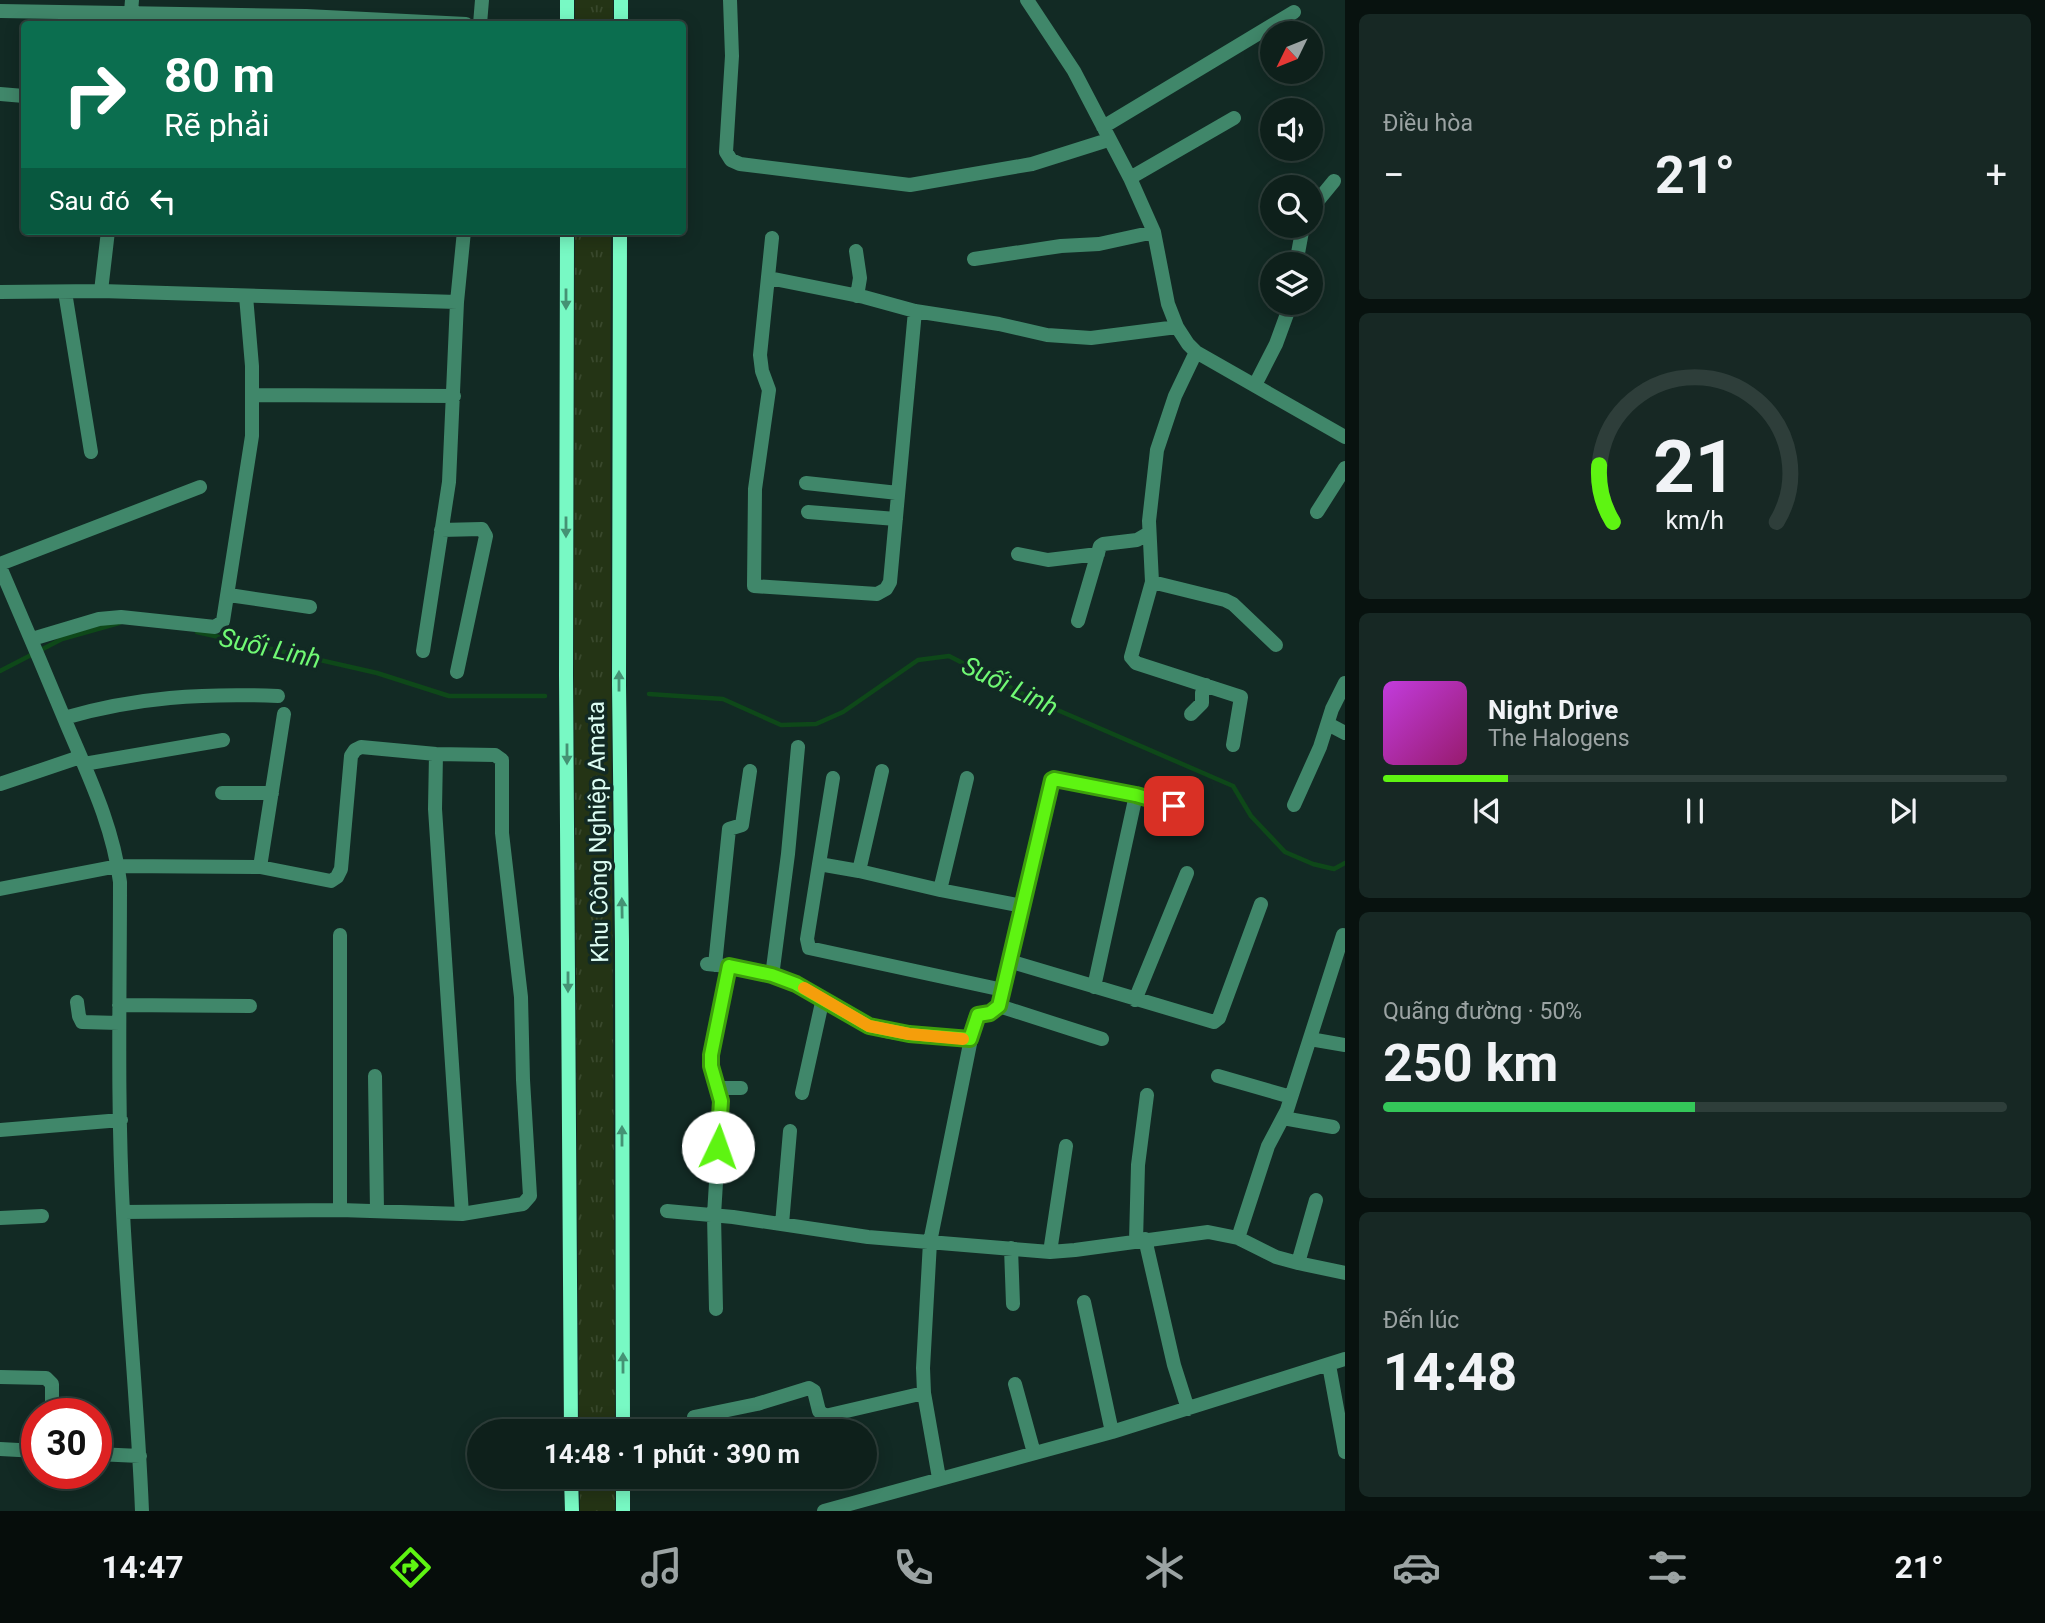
<!DOCTYPE html>
<html lang="vi">
<meta charset="utf-8">
<style>
body{margin:0;font-family:Roboto,sans-serif;background:#172824;color:#f1f3f6;height:100vh;display:flex;flex-direction:column;font-size:26px;white-space:nowrap}
*{box-sizing:border-box;margin:0}
p{font-size:23px;color:#9ba3a3}
.icon{flex:none;width:38px;height:38px;fill:none;stroke:currentColor;stroke-width:2;stroke-linecap:round;stroke-linejoin:round}
.map{position:relative;flex:1;overflow:hidden}
.side{display:flex;flex-direction:column;gap:14px;padding:14px;background:#08120f;width:700px}
.side>*{flex:none}
.top-card{position:absolute;left:21px;top:21px;width:665px;height:214px;border-radius:7px;box-shadow:0 4px 18px #0003,0 0 0 2px #2e3e3a;background:#0b6e4f;color:#fff;overflow:hidden}
.needle{width:46px;rotate:227deg}
.tools{position:absolute;left:1260px;top:21px;display:grid;gap:14px}
.tools a{display:grid;place-items:center;width:63px;height:63px;border-radius:50%;background:#0e201b;box-shadow:0 4px 18px #0003,0 0 0 2px #2e3e3a;font-size:35px}
.speed{position:absolute;left:21px;top:1398px;display:flex;gap:14px;font-size:35px;font-weight:700;text-align:center}
.speed>*{display:grid;place-content:center;width:91px;height:91px;border-radius:50%;background:#0e201b;box-shadow:0 4px 18px #0003,0 0 0 2px #2e3e3a;line-height:1}
.speed .limit{border:10px solid #d22;background:#fff;color:#111}
.pin{position:absolute;display:grid;place-items:center;width:60px;height:60px;color:#fff;margin:-30px;border-radius:14px;box-shadow:0 4px 10px #0006}
.me{position:absolute;width:77px;margin:-38px;rotate:3deg;stroke-linejoin:round;filter:drop-shadow(0 0 5px #0008)}
.turn{display:flex;align-items:center;gap:24px;height:147px;padding:0 28px;font-size:32px}
.turn .icon{width:91px;height:91px;stroke-width:2.5}
.turn b{display:block;font-size:49px;line-height:60px}
.then{display:flex;align-items:center;height:66px;padding:0 28px;background:#0003;gap:14px;font-size:26px}
.big{font-size:52px;font-weight:700;line-height:1.1}
.side .tile{flex:1;display:flex;flex-direction:column;justify-content:center;gap:10px;min-width:0;padding:0 24px;border-radius:10px;background:#172824}
.side .dial{align-items:center;gap:0}
.dial svg{height:182px;overflow:visible;fill:none;stroke:#2e3e3a;stroke-width:7;stroke-linecap:round;text-anchor:middle}
.dial text{fill:#f1f3f6;stroke:none}
.song{display:flex;align-items:center;gap:21px}
.cover{width:84px;height:84px;border-radius:10px;background:linear-gradient(135deg,hsl(290 70% 55%),hsl(320 70% 35%))}
.played{height:7px;border-radius:4px;background:linear-gradient(90deg,#5ef412 20%,#2e3e3a 20%)}
.keys{display:flex;justify-content:space-around;direction:ltr}
.heat{display:flex;justify-content:space-between;align-items:center;font-size:38px;direction:ltr}
.charge{height:10px;border-radius:5px;background:linear-gradient(90deg,#34c759 50%,#2e3e3a 0)}
.trip{position:absolute;left:467px;top:1419px;width:410px;height:70px;border-radius:35px;background:#0e201b;box-shadow:0 4px 18px #0003,0 0 0 2px #2e3e3a;font-weight:700;line-height:70px;text-align:center}
.tabs{display:flex;height:112px;justify-content:space-around;align-items:center;background:#060d0b;color:#9ba3a3}
.tabs .icon{width:49px;height:49px}
.tabs .selected{color:#5ef412}
.tabs b{font-size:32px;color:#f1f3f6}
main{display:flex;flex:1;min-height:0}
.map>svg:first-child{display:block}
.grass{fill:url(#grass-tufts)}
.lines{fill:none;stroke-linecap:round;stroke-linejoin:round}
.stream{stroke:#0e4819;stroke-width:4.5}
.street{stroke:#40876a;stroke-width:14}
.secondary{stroke:#78f9c4;stroke-width:14}
.oneway{fill:#459274}
.route-casing{stroke:#3d9f0c;stroke-width:18}
.route{stroke:#5ef412;stroke-width:12}
.slow{stroke:#f59e0b;stroke-width:12}
.labels{text-anchor:middle;dominant-baseline:central;stroke-width:7;stroke-linejoin:round;paint-order:stroke}
.street-label{font-size:24px;fill:#ddfdf3;stroke:#122a24}
.water-label{font-size:26px;font-style:italic;fill:#70f974;stroke:#122a24}
</style>
<main>
<div class="map">
<svg width="1345" height="1511" viewBox="0 0 1345 1511">
<defs>
<pattern id="grass-tufts" width="24" height="20" patternUnits="userSpaceOnUse" patternTransform="scale(1.75)"><rect width="24" height="20" fill="#243415"/><path d="M3 7l-1-3M5 7V3M7 7l1-3M15 17l-1-3M17 17v-4M19 17l1-3" fill="none" stroke="#39482c"/></pattern>
</defs>
<rect width="100%" height="100%" fill="#122a24"/>
<!-- grass -->
<path class="grass" d="M575,0H613V24H575Z
M575,231H611C609,631 614,1031 615,1432L579,1431L574,672Z
M580,1477H615V1511H580Z"/>
<g class="lines">
<!-- stream -->
<path class="stream" d="M197,632L377,673L449,696H545
M0,671L62,639L119,623
M649,694L723,699L781,725L816,724L843,712L918,660L949,656L1039,702L1233,786L1251,816L1285,852L1313,864L1334,869L1345,863"/>
<!-- street -->
<path class="street" d="M730,0L732,56L726,152L731,160L740,164L910,185L1032,164L1108,140
M1027,0L1074,71L1130,178L1154,232L1168,304L1177,327L1188,344L1196,352L1345,437
M0,11L306,16L466,24
M130,24L132,0
M480,24L482,0
M0,94L24,96
M1103,127L1294,12
M1130,178L1234,118
M1311,209L1334,181
M772,238L760,355L762,371L769,390L755,489L754,586L877,594L886,589L890,582L915,311
M856,251L860,278L857,296
M974,259L1061,246L1099,244L1154,232
M1296,264L1303,226
M769,278L864,297L915,311L999,324L1047,335L1091,338L1177,327
M101,291L108,231
M0,292L101,291L457,302
M65,292L91,452
M1196,352L1175,396L1157,450L1149,521L1152,582L1131,657L1136,663L1241,697L1233,745
M1255,385L1276,344L1291,303
M252,395L454,396
M806,483L898,493
M808,512L896,519
M1317,512L1345,468
M441,530L482,529L486,536L457,672
M1018,554L1048,560L1098,554
M0,564L200,487
M0,567C23,620 45,672 67,725C89,777 113,826 120,882C120,992 117,1103 123,1213C128,1312 138,1411 142,1511
M1152,582L1225,600L1233,604L1276,645
M229,595L310,607
M1078,621L1100,546L1103,544L1137,540L1149,533
M32,639L99,619L121,617L215,627L223,621L252,436V366L246,296
M423,651L449,482L457,302L464,231
M1191,714L1202,703V693L1206,685
M64,718C136,697 203,693 278,696
M1328,724L1345,733
M436,754L435,809L462,1214
M84,764L223,740
M882,771L859,871L940,890L1022,906
M0,784L80,757
M222,793H272
M1294,805L1320,747L1332,709L1345,683
M819,864L833,778
M260,867L284,714
M859,871L819,864L807,939L809,948L1003,990
M0,889L118,866L260,867L331,881L337,877L341,869L351,756L355,750L361,747L436,754L495,755L502,760V833L521,997L523,1080L530,1196L523,1204L462,1214L340,1210L123,1212
M940,890L967,778
M340,935V1210
M1009,961L1214,1022L1219,1018L1261,904
M707,964C743,967 782,975 814,993C832,1004 850,1018 869,1026C892,1036 944,1037 970,1039
M715,965L729,829L742,825L750,771
M772,976L788,854L798,747
M1094,987L1136,795
M1135,1000L1187,873
M77,1002L79,1016L82,1022L119,1023
M119,1005L250,1006
M999,1006L1102,1039
M1310,1039L1345,1045
M375,1076L377,1211
M1218,1076L1291,1097
M718,1088H741
M802,1093L823,998
M1283,1118L1333,1127
M0,1130L121,1120
M667,1211L733,1217L868,1237L1050,1252L1075,1250L1208,1232L1238,1238L1276,1257L1298,1263L1345,1273
M0,1218L42,1216
M782,1224L790,1131
M1238,1238L1268,1146L1287,1110L1343,935
M1145,1239L1174,1365L1188,1409
M1136,1241L1138,1165L1147,1095
M1011,1248L1013,1304
M1050,1252L1066,1146
M1298,1263L1316,1200
M1084,1302L1112,1432
M716,1309L714,1215L721,1101L711,1066V1055L729,966
M1329,1365L1345,1452
M0,1377L46,1378L52,1384V1414
M1015,1384L1034,1453
M694,1417L757,1404L809,1388L814,1391L819,1411L825,1416L924,1393
M0,1449L37,1451
M96,1454L140,1456
M939,1478L924,1393L923,1368L930,1242L975,1019C981,1011 992,1015 999,1006L1050,783L1054,779L1136,795L1193,811
M824,1511L1112,1432L1345,1359"/>
<!-- secondary -->
<path class="secondary" d="M567,24V0
M621,24V0
M567,231L566,675L571,1432
M620,231L619,685L622,941L623,1432
M571,1477L572,1511
M623,1477V1511"/>
</g>
<!-- one-way arrows -->
<defs><path id="oneway-solid" d="M-6-.8H1V-3.2L6.5 0L1 3.2V.8H-6Z" transform="scale(1.75)"/></defs>
<g class="oneway">
<use href="#oneway-solid" transform="translate(566 299) rotate(90)"/>
<use href="#oneway-solid" transform="translate(566 527) rotate(90)"/>
<use href="#oneway-solid" transform="translate(619 681) rotate(-90)"/>
<use href="#oneway-solid" transform="translate(567 754) rotate(90)"/>
<use href="#oneway-solid" transform="translate(622 908) rotate(-91)"/>
<use href="#oneway-solid" transform="translate(568 982) rotate(90)"/>
<use href="#oneway-solid" transform="translate(622 1136) rotate(-90)"/>
<use href="#oneway-solid" transform="translate(623 1363) rotate(-90)"/>
</g>
<g class="lines">
<!-- route casing -->
<g class="route-casing">
<path id="route" d="M718,1147L721,1101L711,1066V1055L729,966L772,975L796,984L869,1026L909,1034L970,1039L978,1015L990,1013L999,1006L1052,780L1054,779L1136,795L1174,806"/>
</g>
<!-- route -->
<use href="#route" class="route"/>
<!-- slow -->
<path class="slow" d="M804,988L869,1026L909,1034L963,1039"/>
</g>
<g class="labels">
<!-- street labels -->
<g class="street-label">
<text transform="translate(598 832) rotate(-91)">Khu Công Nghiệp Amata</text>
</g>
<!-- water labels -->
<g class="water-label">
<text transform="translate(270 648) rotate(13)">Suối Linh</text>
<text transform="translate(1010 686) rotate(26)">Suối Linh</text>
</g>
</g>
</svg>
<div class="tools">
<a><svg class="needle" viewBox="-14 -14 28 28"><path d="M0-13l5 13h-10z" fill="#e53935"/><path d="M0 13l5-13h-10z" fill="#9ba3a3"/></svg></a>
<a><svg class="icon" aria-label="sound" viewBox="0 0 24 24"><path d="M4 9h4l5-4v14l-5-4H4zM17 9q2 3 0 6"/></svg></a>
<a><svg class="icon" aria-label="search" viewBox="0 0 24 24"><circle cx="10" cy="10" r="6"/><path d="M15 15l6 6"/></svg></a>
<a><svg class="icon" aria-label="layers" viewBox="0 0 24 24"><path d="M12 4l9 5-9 5-9-5zM3 14l9 5 9-5"/></svg></a>
</div>
<div class="speed"><div class="limit">30</div></div>
<div class="pin" style="left:1174px;top:806px;background:#d93025"><svg class="icon" aria-label="arrive" viewBox="0 0 24 24"><path d="M6 21V4h12l-3 4 3 4H6"/></svg></div>
<svg class="me" style="left:718px;top:1147px" viewBox="-20 -20 40 40"><circle r="19" fill="#fff"/><path d="M0-13L10 11 0 6-10 11z" fill="#5ef412"/></svg>
<div class="trip">14:48 · 1 phút · 390 m</div>
<div class="top-card">
<div class="turn"><svg class="icon" aria-label="right" viewBox="0 0 24 24"><path d="M7 20v-9h11M14 6l5 5-5 5"/></svg><div><b>80 m</b>Rẽ phải</div></div>
<div class="then">Sau đó<svg class="icon" aria-label="left" viewBox="0 0 24 24"><path d="M17 20v-9H6M10 6l-5 5 5 5"/></svg></div>
</div>
</div>
<section class="side">
<div class="tile"><p>Điều hòa</p>
<div class="heat"><a>−</a><b class="big">21°</b><a>+</a></div>
</div>
<div class="tile dial"><svg viewBox="0 0 100 80">
<path d="M14 69A42 42 0 1 1 86 69"/>
<path d="M14 69A42 42 0 0 1 8 44" stroke="#5ef412"/>
<text x="50" y="56" font-size="32" font-weight="700">21</text>
<text x="50" y="72" font-size="11">km/h</text>
</svg></div>
<div class="tile">
<div class="song"><i class="cover"></i><div><b>Night Drive</b><p>The Halogens</p></div></div>
<div class="played"></div>
<div class="keys"><svg class="icon" aria-label="previous" viewBox="0 0 24 24"><path d="M18 5L8 12l10 7zM5 5v14"/></svg><svg class="icon" aria-label="pause" viewBox="0 0 24 24"><path d="M8 5v14M16 5v14"/></svg><svg class="icon" aria-label="next" viewBox="0 0 24 24"><path d="M6 5l10 7-10 7zM19 5v14"/></svg></div>
</div>
<div class="tile"><p>Quãng đường · 50%</p><b class="big">250 km</b><div class="charge"></div></div>
<div class="tile"><p>Đến lúc</p><b class="big">14:48</b></div>
</section>
</main>
<nav class="tabs">
<b>14:47</b>
<svg class="icon selected" aria-label="directions" viewBox="0 0 24 24"><path d="M12 3l9 9-9 9-9-9zM9 14v-3h6M13 9l2 2-2 2"/></svg>
<svg class="icon" aria-label="music" viewBox="0 0 24 24"><path d="M9 18V5l10-2v13"/><circle cx="6" cy="18" r="3"/><circle cx="16" cy="16" r="3"/></svg>
<svg class="icon" aria-label="phone" viewBox="0 0 24 24"><path d="M5 4h4l2 5-3 2q2 4 5 5l2-3 5 2v4C11 20 4 13 5 4z"/></svg>
<svg class="icon" aria-label="climate" viewBox="0 0 24 24"><path d="M12 3v18M4 7l16 10M4 17L20 7"/></svg>
<svg class="icon" aria-label="car" viewBox="0 0 24 24"><path d="M5 17H2v-5l4-1 3-4h7l3 4 3 1v5h-3M9 17h6M6 11h13"/><circle cx="7" cy="17" r="2"/><circle cx="17" cy="17" r="2"/></svg>
<svg class="icon" aria-label="filters" viewBox="0 0 24 24"><path d="M4 7h16M4 17h16"/><circle cx="9" cy="7" r="2"/><circle cx="15" cy="17" r="2"/></svg>
<b>21°</b>
</nav>
